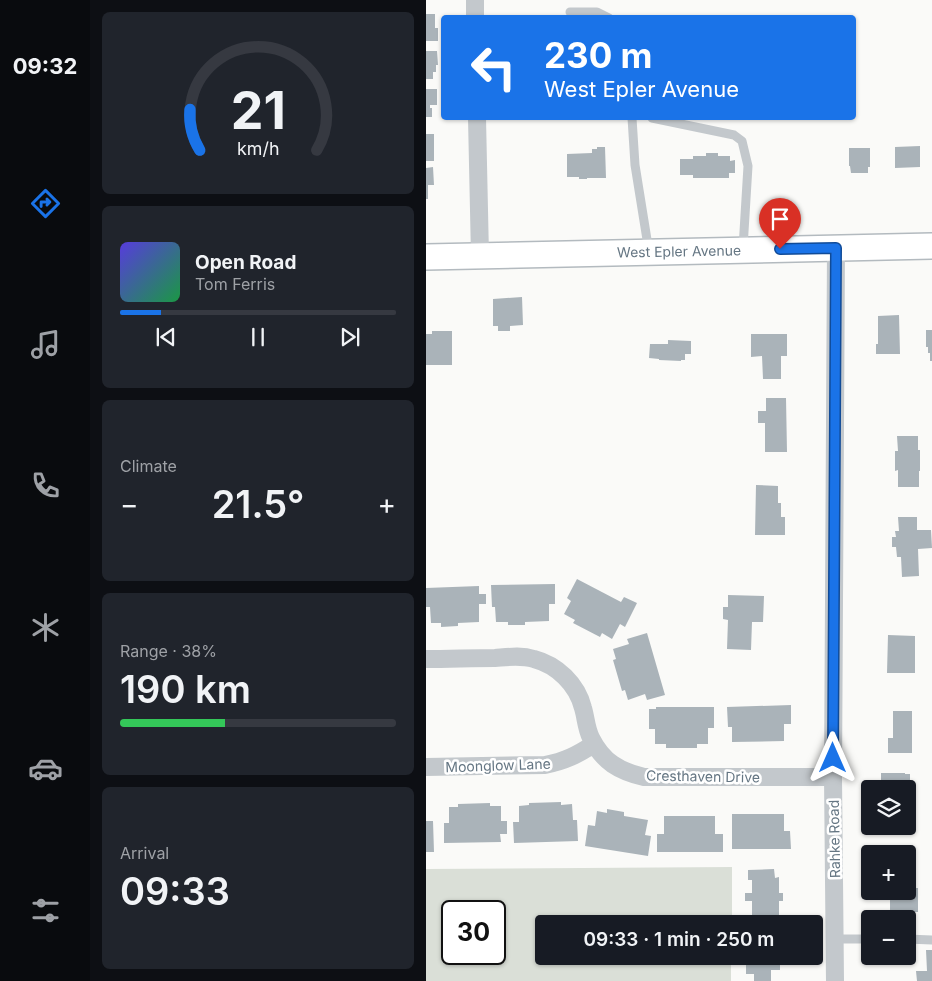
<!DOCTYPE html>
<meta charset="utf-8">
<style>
body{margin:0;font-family:Inter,sans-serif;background:#20242c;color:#f1f3f6;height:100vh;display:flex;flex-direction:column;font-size:19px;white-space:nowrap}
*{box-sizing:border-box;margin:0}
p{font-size:16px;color:#9ea1a6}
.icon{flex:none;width:28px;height:28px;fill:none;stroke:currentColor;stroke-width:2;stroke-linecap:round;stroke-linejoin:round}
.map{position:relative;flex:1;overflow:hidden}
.side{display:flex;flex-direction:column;gap:12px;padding:12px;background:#0d0f14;width:336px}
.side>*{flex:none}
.hud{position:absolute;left:15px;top:15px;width:415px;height:105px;border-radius:5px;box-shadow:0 1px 4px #0004;background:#1a73e8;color:#fff;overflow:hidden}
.buttons{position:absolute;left:435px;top:780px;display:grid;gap:10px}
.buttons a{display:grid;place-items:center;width:55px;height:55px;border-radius:5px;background:#171b24;box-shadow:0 1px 4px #0004;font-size:25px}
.speed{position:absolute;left:15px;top:900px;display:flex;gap:10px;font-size:25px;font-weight:700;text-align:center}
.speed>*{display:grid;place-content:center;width:65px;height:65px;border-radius:50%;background:#171b24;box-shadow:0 1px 4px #0004;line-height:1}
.speed .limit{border:2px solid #111;border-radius:8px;background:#fff;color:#111}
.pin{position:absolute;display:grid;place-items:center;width:42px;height:42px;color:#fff;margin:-51px -21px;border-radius:50% 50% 50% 0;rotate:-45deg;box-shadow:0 0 5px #0007}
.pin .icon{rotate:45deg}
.me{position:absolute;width:55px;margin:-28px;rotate:0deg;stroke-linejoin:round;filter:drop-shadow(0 0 4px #0008)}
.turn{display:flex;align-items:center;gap:18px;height:105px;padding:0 20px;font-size:22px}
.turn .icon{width:65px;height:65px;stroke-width:2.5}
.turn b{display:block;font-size:35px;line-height:42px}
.big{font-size:38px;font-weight:600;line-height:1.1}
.side .widget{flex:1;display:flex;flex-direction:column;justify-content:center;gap:8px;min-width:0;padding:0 18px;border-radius:8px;background:#20242c}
.side .dial{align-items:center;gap:0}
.dial svg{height:130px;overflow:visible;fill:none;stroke:#363941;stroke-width:7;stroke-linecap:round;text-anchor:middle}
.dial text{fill:#f1f3f6;stroke:none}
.song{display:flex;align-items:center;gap:15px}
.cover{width:60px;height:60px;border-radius:8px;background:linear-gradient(135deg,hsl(250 70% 55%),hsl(140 70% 35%))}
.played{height:5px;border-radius:2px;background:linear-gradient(90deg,#1a73e8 15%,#363941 15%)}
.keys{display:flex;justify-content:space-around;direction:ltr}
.heat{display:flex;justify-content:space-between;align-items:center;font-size:28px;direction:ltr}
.charge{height:8px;border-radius:4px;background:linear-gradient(90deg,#34c759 38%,#363941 0)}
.trip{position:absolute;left:109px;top:915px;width:288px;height:50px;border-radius:5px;background:#171b24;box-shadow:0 1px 4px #0004;font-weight:600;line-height:50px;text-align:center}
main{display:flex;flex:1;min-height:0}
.dock{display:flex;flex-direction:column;width:90px;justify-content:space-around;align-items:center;background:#090b0e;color:#9ea1a6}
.dock .icon{width:35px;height:35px}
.dock .on{color:#1a73e8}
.dock b{font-size:22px;color:#f1f3f6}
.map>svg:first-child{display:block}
.green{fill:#dadfd7;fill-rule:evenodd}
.building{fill:#aab3b9}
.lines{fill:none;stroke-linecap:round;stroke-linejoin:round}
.secondary-casing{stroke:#b3babf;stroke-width:28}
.lane{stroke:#c3c8cc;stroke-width:9}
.street{stroke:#c3c8cc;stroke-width:18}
.secondary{stroke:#fff;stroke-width:25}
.route-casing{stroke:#114b97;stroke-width:12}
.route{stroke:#1a73e8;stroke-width:9}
.labels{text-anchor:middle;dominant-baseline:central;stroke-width:5;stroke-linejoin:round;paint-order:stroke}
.street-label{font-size:14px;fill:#657683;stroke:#fff}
</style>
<main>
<nav class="dock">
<b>09:32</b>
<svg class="icon on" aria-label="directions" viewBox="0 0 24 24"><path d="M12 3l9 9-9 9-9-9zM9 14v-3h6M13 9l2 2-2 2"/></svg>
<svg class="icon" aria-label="music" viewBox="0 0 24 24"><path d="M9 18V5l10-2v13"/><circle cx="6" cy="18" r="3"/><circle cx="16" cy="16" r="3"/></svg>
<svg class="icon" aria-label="phone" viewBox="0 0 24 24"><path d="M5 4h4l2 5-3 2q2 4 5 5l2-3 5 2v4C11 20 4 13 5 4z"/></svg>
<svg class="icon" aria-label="climate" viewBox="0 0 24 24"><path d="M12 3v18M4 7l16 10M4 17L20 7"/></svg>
<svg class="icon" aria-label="car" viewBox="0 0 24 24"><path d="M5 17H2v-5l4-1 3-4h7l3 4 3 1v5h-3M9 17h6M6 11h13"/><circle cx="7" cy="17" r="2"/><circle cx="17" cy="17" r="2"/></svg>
<svg class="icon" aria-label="filters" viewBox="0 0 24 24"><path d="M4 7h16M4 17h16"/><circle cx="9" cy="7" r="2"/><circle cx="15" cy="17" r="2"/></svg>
</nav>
<section class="side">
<div class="widget dial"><svg viewBox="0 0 100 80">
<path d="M14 69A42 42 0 1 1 86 69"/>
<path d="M14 69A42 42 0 0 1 8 44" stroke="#1a73e8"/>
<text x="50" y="56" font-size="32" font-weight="700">21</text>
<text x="50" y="72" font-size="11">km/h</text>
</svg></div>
<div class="widget">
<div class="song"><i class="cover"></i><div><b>Open Road</b><p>Tom Ferris</p></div></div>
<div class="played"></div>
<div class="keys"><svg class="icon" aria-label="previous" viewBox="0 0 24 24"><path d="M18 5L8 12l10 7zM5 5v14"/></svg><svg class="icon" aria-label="pause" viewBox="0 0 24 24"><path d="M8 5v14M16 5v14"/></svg><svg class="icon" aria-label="next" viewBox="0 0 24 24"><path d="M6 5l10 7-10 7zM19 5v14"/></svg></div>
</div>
<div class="widget"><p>Climate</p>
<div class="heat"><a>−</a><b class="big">21.5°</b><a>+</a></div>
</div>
<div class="widget"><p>Range · 38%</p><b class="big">190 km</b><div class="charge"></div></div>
<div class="widget"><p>Arrival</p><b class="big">09:33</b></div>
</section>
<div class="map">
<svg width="506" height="981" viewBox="0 0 506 981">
<rect width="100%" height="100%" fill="#fafaf8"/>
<!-- green -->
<path class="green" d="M306,867V924H118V956H305V981H0V869ZM26,911H69V954H26Z"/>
<!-- building -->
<path class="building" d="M0,14H9V28H12V41H0Z
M0,51H11L12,65H10V72H7V79H0Z
M0,89H11V105H4V108H6V117H0Z
M0,134H8V161H0Z
M494,146V167L469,168V147Z
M171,147H179L180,178H161V179H153V177H141V154L166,153V149H171Z
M423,148H444V167H442V173H425L424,166H423Z
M280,153H292V156H304V161L309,160V173H303V178H267V175H254V159H267V156H280Z
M7,167L8,185H2V199H0V168Z
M96,297L97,325L84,326V331H72V326H67V299Z
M473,315L474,354H450V344H452V316Z
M500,330H506V361H504V353H502V347H500Z
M6,331H26V365H0V334H6Z
M325,334H361V356H355V379H337L336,356L325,357Z
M242,340L265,341V354H259V360H255V361L233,360V359L223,358L224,344H242Z
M340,398H360L361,452H339V423H332V411H340Z
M471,436H492V450H494V471H493V487H472V470L469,471V451H472Z
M330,485L352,486V503H355V517H359V535H329Z
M472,517H491V530H505L506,548L492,549L493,576L476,577L475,557H471L470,547H466V537H470L469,531H473Z
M151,579L195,602L198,597L211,603L199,627L194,624L186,639L176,633L174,637L147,623L149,620L138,614L145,601L141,598Z
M129,584V604H123V621L99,622V625H82V622H70L69,607H66L65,585Z
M53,586V594H60V604H53V622L32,623V626L15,627V623H5L4,607H0V588Z
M302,595L338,596L337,622H326L325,650L301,649L302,620L297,619V607H302Z
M221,633L239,695L221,700L219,694L202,700L199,690L196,691L187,660L190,659L187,649L203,644L201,639Z
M462,635L489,636V673H461Z
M365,705V724H358V741L306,742V727H302L301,707Z
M230,707H288V728H282V744H271V748H240V744H229V729H223V709H230Z
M467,711H486V753H462V738H467Z
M455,773H479V774H484V790H481V789H454V786H452V780H455Z
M135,802V805L146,804L147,820H151L152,841L88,843L87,822H93V806L103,805V803Z
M64,803V806H75V821H81V834H74L75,842L18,843V823H23V807H32V804Z
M181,809L198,812V816L222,820L219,835L225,836L222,856L159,846L162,825L169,826L171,811L181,813Z
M306,814H358V831H364L365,849H306Z
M238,816H289V834H297V852H231V834H238Z
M0,821H7L8,852H0Z
M348,869L349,878L353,877V893H357V901H353V917H348V924H330V916H326V901H319V893H326V880H322V870Z
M481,888H492V912H483V928H481V919H464V900H472V891H481Z
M500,950H506V981H491L490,971H501Z
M328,956H354V970H345V981H328V974H320V960H328Z"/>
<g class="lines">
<!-- secondary casing -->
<g class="secondary-casing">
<path id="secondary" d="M0,257L506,246"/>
</g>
<!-- lane -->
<path class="lane" d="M144,12H171L183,18
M206,118L209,165L223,252
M226,118L308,135L316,141L322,166L317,248
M409,939H444
M481,939L506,940"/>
<!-- street -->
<path class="street" d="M49,0V18
M51,118L54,256
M0,659C23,659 46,658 69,658C82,657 95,655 108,659C131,665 151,684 157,708C160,718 160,728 165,738C177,762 193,771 218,777H407
M0,767L119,765C139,761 151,755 168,744
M409,981L407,777L410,248"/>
<!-- secondary -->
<use href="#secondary" class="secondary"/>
</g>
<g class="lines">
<!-- route casing -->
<g class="route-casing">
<path id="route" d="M354,249L410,248L407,758"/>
</g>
<!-- route -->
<use href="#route" class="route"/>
</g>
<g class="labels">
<!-- street labels -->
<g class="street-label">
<text transform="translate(253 251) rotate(-1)">West Epler Avenue</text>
<text transform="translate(72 765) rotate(-2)">Moonglow Lane</text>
<text transform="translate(277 776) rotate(1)">Cresthaven Drive</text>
<text transform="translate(408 839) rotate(-91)">Rahke Road</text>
</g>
</g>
</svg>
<div class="buttons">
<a><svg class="icon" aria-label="layers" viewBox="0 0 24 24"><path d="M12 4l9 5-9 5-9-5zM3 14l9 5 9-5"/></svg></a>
<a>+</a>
<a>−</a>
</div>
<div class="speed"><div class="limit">30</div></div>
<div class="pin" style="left:354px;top:249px;background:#d93025"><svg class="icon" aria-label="arrive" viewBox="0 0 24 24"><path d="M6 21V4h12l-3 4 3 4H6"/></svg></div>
<svg class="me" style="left:407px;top:758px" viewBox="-20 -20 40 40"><path d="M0-17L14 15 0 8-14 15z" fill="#1a73e8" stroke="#fff" stroke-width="4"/></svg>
<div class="trip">09:33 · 1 min · 250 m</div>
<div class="hud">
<div class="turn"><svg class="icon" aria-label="left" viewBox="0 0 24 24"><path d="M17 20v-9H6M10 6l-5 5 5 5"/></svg><div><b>230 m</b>West Epler Avenue</div></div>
</div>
</div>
</main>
